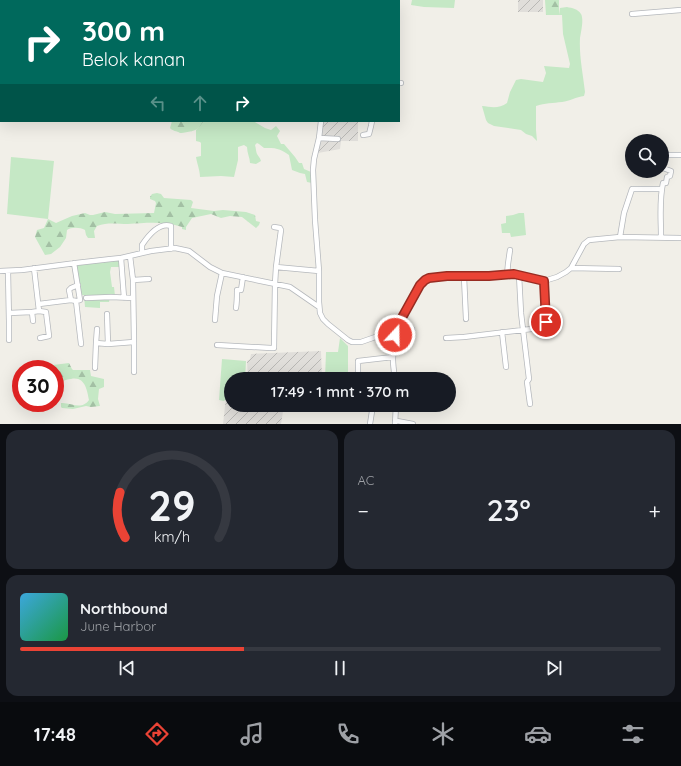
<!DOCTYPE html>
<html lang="id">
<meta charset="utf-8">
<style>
body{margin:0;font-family:Quicksand,sans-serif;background:#242831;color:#f1f3f6;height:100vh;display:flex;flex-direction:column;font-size:15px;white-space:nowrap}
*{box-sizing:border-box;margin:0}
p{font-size:13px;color:#9ea1a6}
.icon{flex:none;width:22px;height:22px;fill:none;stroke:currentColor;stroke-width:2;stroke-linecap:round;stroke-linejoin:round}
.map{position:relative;height:424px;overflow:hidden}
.side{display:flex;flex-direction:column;gap:6px;padding:6px;background:#0d0f14;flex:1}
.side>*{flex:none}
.banner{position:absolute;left:0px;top:0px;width:400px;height:122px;box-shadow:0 4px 16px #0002;background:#00695c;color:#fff;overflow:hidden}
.tools{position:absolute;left:625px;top:134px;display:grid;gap:8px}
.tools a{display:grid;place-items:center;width:44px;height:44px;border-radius:50%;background:#171b24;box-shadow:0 4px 16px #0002;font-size:20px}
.speed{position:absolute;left:12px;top:360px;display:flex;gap:8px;font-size:20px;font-weight:700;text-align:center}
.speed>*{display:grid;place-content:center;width:52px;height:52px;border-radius:50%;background:#171b24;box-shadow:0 4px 16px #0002;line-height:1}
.speed .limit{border:6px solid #d22;background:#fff;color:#111}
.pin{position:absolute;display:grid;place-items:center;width:34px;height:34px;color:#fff;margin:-17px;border:2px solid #fff;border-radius:50%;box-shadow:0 1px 4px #0007}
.me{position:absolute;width:44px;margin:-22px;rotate:21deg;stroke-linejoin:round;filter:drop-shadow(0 0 3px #0008)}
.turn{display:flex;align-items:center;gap:14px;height:84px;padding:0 16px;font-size:18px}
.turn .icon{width:52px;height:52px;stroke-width:2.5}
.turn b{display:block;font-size:28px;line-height:34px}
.lanes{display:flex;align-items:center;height:38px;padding:0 16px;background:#0003;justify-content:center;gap:20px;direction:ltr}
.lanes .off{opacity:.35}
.big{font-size:30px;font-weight:600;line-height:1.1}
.side .tile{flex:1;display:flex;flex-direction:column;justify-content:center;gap:6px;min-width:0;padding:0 14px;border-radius:12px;background:#242831}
.side .dial{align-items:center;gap:0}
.dial svg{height:104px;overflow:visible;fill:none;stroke:#363941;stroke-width:7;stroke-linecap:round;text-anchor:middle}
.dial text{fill:#f1f3f6;stroke:none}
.song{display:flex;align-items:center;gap:12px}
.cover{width:48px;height:48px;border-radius:6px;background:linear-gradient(135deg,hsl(200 70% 55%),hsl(140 70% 35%))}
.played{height:4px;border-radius:2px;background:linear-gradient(90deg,#ea4335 35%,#363941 35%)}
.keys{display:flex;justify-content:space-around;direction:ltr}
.heat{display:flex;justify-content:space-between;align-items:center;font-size:22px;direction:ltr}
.side .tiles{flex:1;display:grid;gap:6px;grid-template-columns:1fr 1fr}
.tile:last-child{grid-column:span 2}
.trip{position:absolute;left:224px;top:372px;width:232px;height:40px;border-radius:20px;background:#171b24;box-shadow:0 4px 16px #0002;font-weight:600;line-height:40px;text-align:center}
.tabs{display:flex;height:64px;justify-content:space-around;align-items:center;background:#090b0e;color:#9ea1a6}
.tabs .icon{width:28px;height:28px}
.tabs .on{color:#ea4335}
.tabs b{font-size:18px;color:#f1f3f6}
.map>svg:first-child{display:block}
.industrial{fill:url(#industrial-furrows)}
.green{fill:#c5e8c5}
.forest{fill:url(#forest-firs)}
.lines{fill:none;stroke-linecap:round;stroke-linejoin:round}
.minor-casing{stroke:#b5b8bc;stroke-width:6}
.tertiary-casing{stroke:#b5b8bc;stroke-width:8}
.minor{stroke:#fff;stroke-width:4.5}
.tertiary{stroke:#fff;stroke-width:5.5}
.route-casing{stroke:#982c22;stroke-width:10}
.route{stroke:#ea4335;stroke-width:7}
</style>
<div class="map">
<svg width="681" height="424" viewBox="0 0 681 424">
<defs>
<pattern id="industrial-furrows" width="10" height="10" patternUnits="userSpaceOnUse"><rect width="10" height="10" fill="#e0deda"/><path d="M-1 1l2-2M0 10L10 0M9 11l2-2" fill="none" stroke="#b9b8b5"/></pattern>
<pattern id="forest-firs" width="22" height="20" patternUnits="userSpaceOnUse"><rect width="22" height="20" fill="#c5e8c5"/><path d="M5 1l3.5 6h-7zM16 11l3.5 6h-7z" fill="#a3c0a4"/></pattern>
</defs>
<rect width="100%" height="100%" fill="#f1efe8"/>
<!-- industrial -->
<path class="industrial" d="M518,0H543V12H518Z
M339,121H358V141H341L340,149L318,153L322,122Z
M321,351L322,379H248L247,361L250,359L251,354Z
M231,397V405H284L281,424H223L226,398Z"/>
<!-- green -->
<path class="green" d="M412,0H455L454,8L424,7L411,5Z
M567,7C572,8 578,9 581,14C584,19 581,32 580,38C579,56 583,74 585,92L584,96C576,97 570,101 562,102C553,103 545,103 536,106V130L537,141L532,136L526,134L521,130L494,126L488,123L486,120L482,106C491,107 499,109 507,103L510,92L516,80L521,79L543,82L546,73L544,66L569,68L570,64L563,34L562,15H559L560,8Z
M204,121H253L265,128L271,130L276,126L280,131L277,136L281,144H284L295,157L299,163H302L304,169L311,172L312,183L307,182L305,174L300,173L292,170L289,155C279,148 276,148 264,148L259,144L257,143L255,145C256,148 256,152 257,154C259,157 260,158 261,161L256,164L250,163C250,158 247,153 247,147L244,145L238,147V160L234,177L221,176L200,177C200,170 197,164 196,157L201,156V143L200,142L196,141V130Z
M11,157L54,161L48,219L7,214Z
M519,213H524L526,235L511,237L510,233H502L501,224L506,223V216L513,215Z
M120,260V267H111L110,272L112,287H114L115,296H110L109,302H100V308L85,307L84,295H78L74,265Z
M340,338L348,346V379H325L326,352H338Z
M222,359L246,361L245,379H231V399L225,400L224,401L219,400Z"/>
<!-- forest -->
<path class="forest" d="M545,0H559V15H546Z
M172,121H204C202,123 200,127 197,129C195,131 183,133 180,133C177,131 172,131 170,128Z
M157,193L161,194L164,198L191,200L193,202L191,208L214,211L223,210L246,212L255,215L256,221L260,222L259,225L256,228L242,217L230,216L221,218L211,214L192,218L186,227V230L182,229V227C165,221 146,223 128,224C117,224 108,222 97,226L94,231L95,238H88L86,235L85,230C80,227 71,227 67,230L66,238L60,247L51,254L45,255L35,237L37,230L44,228L48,219L56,223L72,216L85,213L90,215H93L105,212L115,214L154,213L156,203L155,201L150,199V197L152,194Z
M69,363L72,369L73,370H90L91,376L104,379V387L99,389L98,399L100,406L91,407L86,406L73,409L62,408L61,407V403C71,402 81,411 89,400C87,390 85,376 71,379C66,379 61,382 56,383L55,382V369H53V365Z"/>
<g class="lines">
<!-- minor casing -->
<g class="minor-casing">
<path id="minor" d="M117,0L120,1
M338,0L350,1
M171,1V0
M330,1V0
M365,1V0
M632,14L681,10
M399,83H401
M321,121L319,138L314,159L313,170L315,220L319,271V302L320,313L323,319L328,324L348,340L352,342H361L384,334L394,332L420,285C425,279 430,278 437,277L498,276L514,275L544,281L557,277L566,272L571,268L584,244L589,240L620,237L681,238
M363,135L369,134L371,126L372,121
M319,138L338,139
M620,237L624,213L632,189H661
M661,237C661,219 659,201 663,183H666L667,177L670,176L671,171L663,168L664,156L666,155H681
M142,253V245C148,236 159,222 171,226V249
M121,258L124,298
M74,263L80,300L76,301
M276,267L319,271
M571,268L619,269
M0,271L22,270L76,263L111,259L121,258L151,251L175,248L189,251L210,267L222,273L290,287L319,307
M8,271L9,322V340
M507,275L508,264L510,250
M519,275L521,313L529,379L527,382L530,404
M464,277L466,319
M133,280L149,279
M544,281L546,322
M86,298L111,297L133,298
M71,300L69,290L71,288L78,285
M39,304L71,300L76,301L81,344
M236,308C237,302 237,297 237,290H241L243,277
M39,311L46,312L49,336L40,338
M9,313L32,312
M107,314L108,344
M215,320L217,296L222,273
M33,321L32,312L39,311L34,268
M398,326L412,329
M394,332C397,341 393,350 393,359C393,366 394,372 395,379
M502,332L506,367
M446,338L464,337L540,328
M134,342V372
M96,343L97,329
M217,345L271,348H274L275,284L276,267L281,230L280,228L274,227
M95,368L96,343L108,344L134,342L133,280L130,256
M358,372V361L393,357
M395,421H397L413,424
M370,424L373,405
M395,424L396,405"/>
</g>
<!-- tertiary casing -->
<g class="tertiary-casing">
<path id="tertiary" d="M51,1V0
M0,37L1,36"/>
</g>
<!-- minor -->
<use href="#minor" class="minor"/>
<!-- tertiary -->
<use href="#tertiary" class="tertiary"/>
</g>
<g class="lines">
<!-- route casing -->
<g class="route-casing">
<path id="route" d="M395,335L394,332L420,285L425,280L429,278L447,276H489L514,274L544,281L546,322"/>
</g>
<!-- route -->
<use href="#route" class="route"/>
</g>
</svg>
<div class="tools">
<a><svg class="icon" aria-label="search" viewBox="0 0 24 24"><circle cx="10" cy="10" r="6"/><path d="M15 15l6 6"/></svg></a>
</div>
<div class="speed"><div class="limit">30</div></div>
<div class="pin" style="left:546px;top:322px;background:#d93025"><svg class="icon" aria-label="arrive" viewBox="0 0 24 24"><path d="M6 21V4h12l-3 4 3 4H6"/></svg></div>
<svg class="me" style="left:395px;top:335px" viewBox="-20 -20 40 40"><circle r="17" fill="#ea4335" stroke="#fff" stroke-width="3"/><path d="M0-11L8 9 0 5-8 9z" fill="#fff"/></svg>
<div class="trip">17:49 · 1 mnt · 370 m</div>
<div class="banner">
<div class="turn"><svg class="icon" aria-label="right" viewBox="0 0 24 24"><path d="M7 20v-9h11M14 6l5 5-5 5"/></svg><div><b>300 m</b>Belok kanan</div></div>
<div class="lanes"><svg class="icon off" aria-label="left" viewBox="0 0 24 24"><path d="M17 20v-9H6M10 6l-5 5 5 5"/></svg><svg class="icon off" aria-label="ahead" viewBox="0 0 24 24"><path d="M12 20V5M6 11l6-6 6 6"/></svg><svg class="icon" aria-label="right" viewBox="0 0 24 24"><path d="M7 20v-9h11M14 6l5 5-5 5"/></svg></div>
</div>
</div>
<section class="side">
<div class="tiles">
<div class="tile dial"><svg viewBox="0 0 100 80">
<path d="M14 69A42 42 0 1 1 86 69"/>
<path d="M14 69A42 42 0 0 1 10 34" stroke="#ea4335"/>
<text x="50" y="56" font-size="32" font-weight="700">29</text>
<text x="50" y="72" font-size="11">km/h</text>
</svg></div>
<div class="tile"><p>AC</p>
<div class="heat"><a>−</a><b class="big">23°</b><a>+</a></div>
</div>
<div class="tile">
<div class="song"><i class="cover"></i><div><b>Northbound</b><p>June Harbor</p></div></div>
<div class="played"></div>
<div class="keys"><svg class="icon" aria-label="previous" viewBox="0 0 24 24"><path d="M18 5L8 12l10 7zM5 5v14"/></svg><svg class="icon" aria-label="pause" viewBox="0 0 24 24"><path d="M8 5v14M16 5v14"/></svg><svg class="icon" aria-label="next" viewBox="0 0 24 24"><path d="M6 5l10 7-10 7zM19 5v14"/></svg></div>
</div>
</div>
</section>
<nav class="tabs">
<b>17:48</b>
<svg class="icon on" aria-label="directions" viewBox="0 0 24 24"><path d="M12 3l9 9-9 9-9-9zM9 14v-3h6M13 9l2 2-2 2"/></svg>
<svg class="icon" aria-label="music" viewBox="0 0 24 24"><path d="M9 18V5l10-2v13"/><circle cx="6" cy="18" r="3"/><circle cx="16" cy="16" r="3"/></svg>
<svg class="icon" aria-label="phone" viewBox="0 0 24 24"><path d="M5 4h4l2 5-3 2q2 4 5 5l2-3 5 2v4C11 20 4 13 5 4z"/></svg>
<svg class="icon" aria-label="climate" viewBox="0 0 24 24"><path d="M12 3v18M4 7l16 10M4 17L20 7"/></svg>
<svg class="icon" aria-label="car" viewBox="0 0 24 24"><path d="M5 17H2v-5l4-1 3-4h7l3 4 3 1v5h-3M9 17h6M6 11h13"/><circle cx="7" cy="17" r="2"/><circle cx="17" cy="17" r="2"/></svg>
<svg class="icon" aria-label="filters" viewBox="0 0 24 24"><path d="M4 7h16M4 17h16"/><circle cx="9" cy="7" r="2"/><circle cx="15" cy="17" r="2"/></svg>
</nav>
